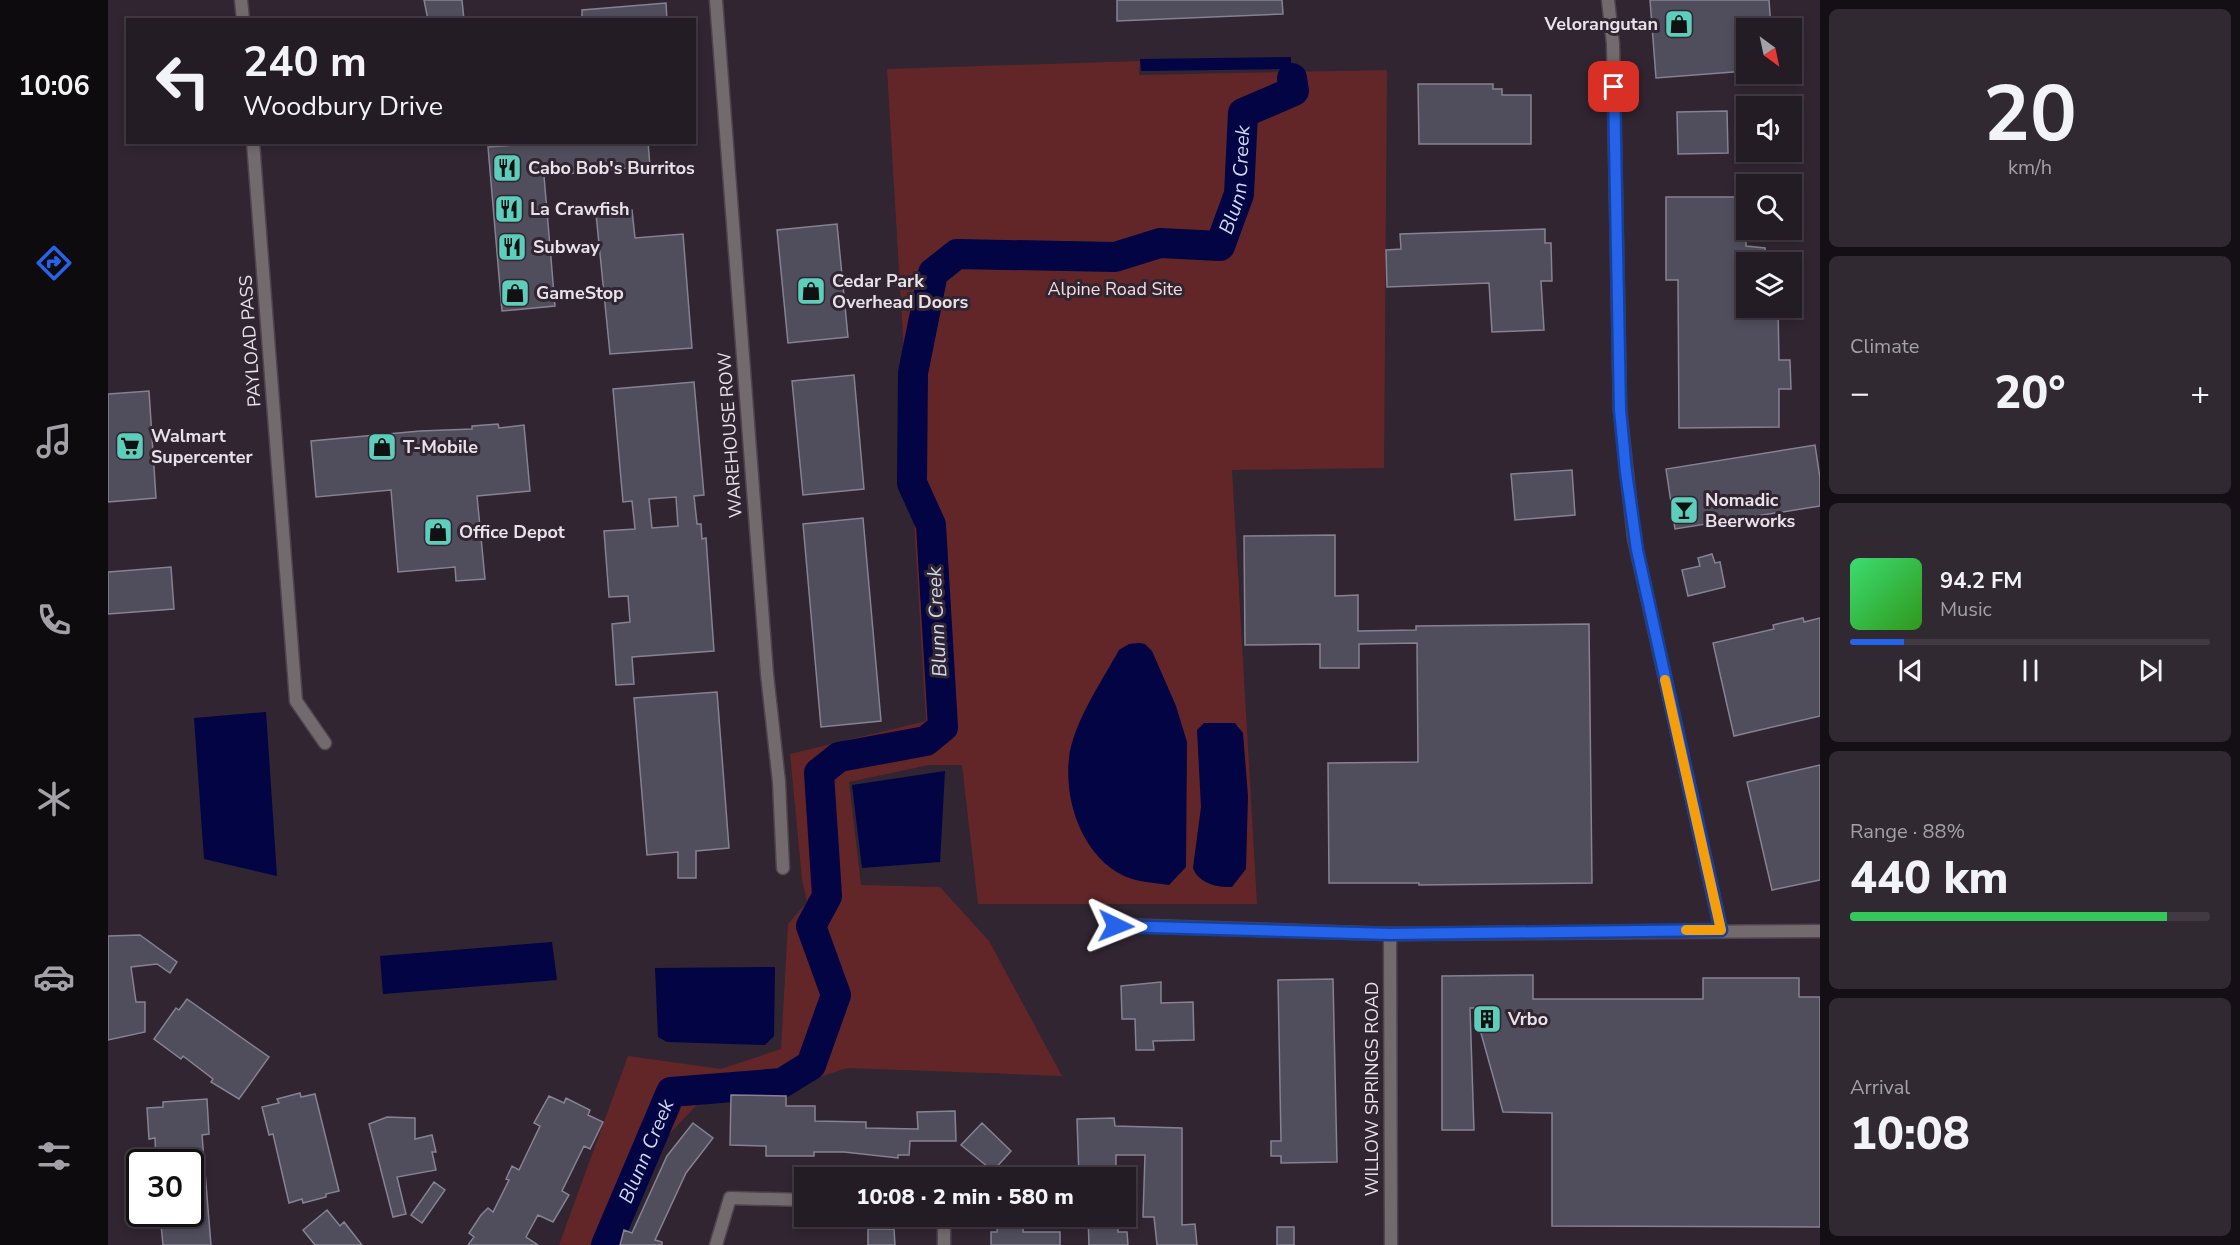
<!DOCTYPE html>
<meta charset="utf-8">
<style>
body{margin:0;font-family:"Nunito Sans",sans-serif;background:#302932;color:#f1f3f6;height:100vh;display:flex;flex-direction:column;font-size:22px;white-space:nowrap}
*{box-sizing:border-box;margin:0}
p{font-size:20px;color:#a3a1a7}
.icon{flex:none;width:33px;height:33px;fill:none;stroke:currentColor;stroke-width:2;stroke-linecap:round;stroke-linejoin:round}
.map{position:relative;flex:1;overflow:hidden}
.sheet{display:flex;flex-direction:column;gap:9px;padding:9px;background:#140f14;width:420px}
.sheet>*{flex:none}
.top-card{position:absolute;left:18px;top:18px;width:570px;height:126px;border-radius:0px;box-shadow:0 3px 9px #0003,0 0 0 2px #413a42;background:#241c25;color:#f1f3f6;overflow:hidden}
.needle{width:39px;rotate:147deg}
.fabs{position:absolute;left:1628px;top:18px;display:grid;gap:12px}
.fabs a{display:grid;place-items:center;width:66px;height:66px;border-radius:0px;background:#241c25;box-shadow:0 3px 9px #0003,0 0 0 2px #413a42;font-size:30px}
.speed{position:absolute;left:18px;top:1149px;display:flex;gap:12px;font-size:30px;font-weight:700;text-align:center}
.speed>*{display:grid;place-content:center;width:78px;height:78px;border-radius:50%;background:#241c25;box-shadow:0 3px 9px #0003,0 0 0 2px #413a42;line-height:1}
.speed .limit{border:3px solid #111;border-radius:9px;background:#fff;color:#111}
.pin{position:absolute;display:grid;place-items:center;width:51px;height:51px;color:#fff;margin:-26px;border-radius:12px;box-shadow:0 3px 9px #0006}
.me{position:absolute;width:66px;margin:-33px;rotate:92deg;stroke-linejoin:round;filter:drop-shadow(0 0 4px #0008)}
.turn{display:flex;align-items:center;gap:21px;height:126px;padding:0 18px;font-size:27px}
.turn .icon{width:78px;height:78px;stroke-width:2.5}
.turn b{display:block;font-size:42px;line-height:51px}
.big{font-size:45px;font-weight:800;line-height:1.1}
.sheet .tile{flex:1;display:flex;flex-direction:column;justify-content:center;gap:9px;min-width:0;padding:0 21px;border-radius:9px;background:#302932}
.sheet .dial{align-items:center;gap:0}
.dial b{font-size:78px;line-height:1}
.song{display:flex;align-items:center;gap:18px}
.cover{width:72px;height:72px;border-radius:9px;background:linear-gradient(135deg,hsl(140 70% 55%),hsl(110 70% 35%))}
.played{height:6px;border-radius:3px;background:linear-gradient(90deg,#2563eb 15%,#413a42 15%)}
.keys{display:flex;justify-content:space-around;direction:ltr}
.heat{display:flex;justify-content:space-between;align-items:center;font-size:33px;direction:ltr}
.charge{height:9px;border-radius:4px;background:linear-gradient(90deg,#34c759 88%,#413a42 0)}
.trip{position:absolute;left:686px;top:1167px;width:342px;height:60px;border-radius:0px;background:#241c25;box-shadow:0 3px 9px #0003,0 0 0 2px #413a42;font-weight:800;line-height:60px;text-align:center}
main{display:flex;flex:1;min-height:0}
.dock{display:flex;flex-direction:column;width:108px;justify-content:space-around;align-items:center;background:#0e0b0f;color:#a3a1a7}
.dock .icon{width:42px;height:42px}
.dock .current{color:#2563eb}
.dock b{font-size:27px;color:#f1f3f6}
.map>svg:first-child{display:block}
.green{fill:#622629}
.water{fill:#020443}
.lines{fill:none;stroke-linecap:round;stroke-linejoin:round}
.river{stroke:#020443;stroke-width:30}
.building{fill:#504d5c;stroke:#858293;stroke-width:1.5;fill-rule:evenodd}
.minor-casing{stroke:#4e434e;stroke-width:15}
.minor{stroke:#726a6d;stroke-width:12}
.route-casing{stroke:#184099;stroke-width:15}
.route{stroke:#2563eb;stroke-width:10}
.slow{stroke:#f59e0b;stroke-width:10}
.labels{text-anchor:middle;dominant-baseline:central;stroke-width:6;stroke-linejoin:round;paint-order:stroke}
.poi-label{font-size:18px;font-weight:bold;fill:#e9e2e9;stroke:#302531;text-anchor:start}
.park-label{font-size:18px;fill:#f7dddc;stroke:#302531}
.street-label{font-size:18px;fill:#e9e2e9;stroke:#302531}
.water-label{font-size:20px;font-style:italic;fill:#d0d9ec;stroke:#302531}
</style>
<main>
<nav class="dock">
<b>10:06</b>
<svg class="icon current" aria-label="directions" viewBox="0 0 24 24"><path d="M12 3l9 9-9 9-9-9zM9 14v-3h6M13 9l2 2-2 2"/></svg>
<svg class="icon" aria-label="music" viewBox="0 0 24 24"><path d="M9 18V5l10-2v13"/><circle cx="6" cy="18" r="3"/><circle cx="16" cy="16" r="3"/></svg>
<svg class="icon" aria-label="phone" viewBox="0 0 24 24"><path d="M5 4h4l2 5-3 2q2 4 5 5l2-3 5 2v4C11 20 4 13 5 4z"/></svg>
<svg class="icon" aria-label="climate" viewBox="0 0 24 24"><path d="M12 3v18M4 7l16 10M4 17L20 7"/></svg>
<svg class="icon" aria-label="car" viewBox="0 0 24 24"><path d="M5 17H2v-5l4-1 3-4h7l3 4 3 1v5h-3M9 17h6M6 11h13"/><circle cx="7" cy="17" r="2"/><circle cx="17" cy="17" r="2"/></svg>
<svg class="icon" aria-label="filters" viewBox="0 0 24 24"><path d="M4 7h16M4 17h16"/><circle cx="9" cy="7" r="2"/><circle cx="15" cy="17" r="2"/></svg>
</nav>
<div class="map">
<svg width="1712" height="1245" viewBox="0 0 1712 1245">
<rect width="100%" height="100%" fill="#302531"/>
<!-- green -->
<path class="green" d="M1032,61L1031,75L1279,70L1276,468L1124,470L1149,904H870L854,765H821L741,782L753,885L832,887L881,941L954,1076L739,1068L670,1091L597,1096L554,1142L508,1245H451L520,1056L613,1069L673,1049L680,924L699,902L694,879L682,754L818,721L779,69Z"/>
<!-- water -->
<path class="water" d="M1183,57V69L1033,71L1032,59Z
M1031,643L1037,644L1044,651L1068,706L1079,742L1078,867L1061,885C1046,883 1030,882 1016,876C974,856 956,801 961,758C965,723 994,681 1011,650L1021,644Z
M158,712L169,876L96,859L86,718Z
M1096,723H1127L1135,733L1140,796L1138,869L1124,887C1110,888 1090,883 1085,868L1093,807L1089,730Z
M837,771L832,862L754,868L744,785Z
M444,942L449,980L275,994L272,956Z
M667,967L666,1036L657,1045L559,1042L550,1037L547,968Z"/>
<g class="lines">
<!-- river -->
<path class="river" id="s1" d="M498,1245L563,1092L674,1083L703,1065L728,995L703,926L719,896L711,773L731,757L818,741L835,727L823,525L804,483L805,373L825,273L849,254L1007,257L1052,243L1112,246L1131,194L1135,113L1186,91L1184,78"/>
</g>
<!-- building -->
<path class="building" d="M316,0H354L356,20H320Z
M1009,0H1174L1175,14L1009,21Z
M1542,0H1661L1663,28H1638V71L1548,78Z
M558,3L559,20H474V10Z
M1310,84H1385V89H1394V95H1423V144H1311Z
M1619,111L1620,153L1570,154L1569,112Z
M449,142H540L542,166L436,176L447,306L394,311L380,147Z
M1558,197H1638V246L1657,248L1658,262H1638V308H1670L1671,360H1682L1683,389H1671V427L1571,428L1570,280H1558Z
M524,210L527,238L575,234L584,348L502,354L488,214Z
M729,224L740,337L680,343L669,230Z
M1437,229V243H1443L1444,281H1433L1436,330L1384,332L1381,283L1279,287L1278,250L1293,249L1292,234Z
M746,375L756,489L695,495L684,381Z
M586,382L596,495L586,496L589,524H593L594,539L598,538L606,651L524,657L526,684L508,685L504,624L522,622L520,596L501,597L496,531L527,529L524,501L515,502L505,389ZM568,497L570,526L544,528L541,499Z
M41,391L48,498L0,502V394Z
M390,424L391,428L416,425L422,491L369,496L377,579L348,581L347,567L290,572L283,490L208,497L203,441L312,431L364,429V426Z
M1707,445L1712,478V506L1567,529L1558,469Z
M1464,470L1467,515L1407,520L1403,474Z
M755,518L773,721L713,727L695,524Z
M1227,535V596L1250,595V631L1308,630V626L1481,624L1484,883L1311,885V883H1221L1220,763L1310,762L1309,643L1251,644V668H1212V644L1137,645L1136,536Z
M1604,554L1607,563L1612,562L1617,587L1580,596L1574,570L1592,566L1590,558Z
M63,567L66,609L0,614V572Z
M1695,618L1696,622L1712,618V716L1626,736L1605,643L1666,629L1665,625Z
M609,692L621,848L588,851V878H570V852L539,855L526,698Z
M1712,765V880L1664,890L1639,782Z
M32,935L69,962L62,973L49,964L23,967L28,1002H37V1032L0,1040V936Z
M1425,975V999H1595V978H1691V997H1712V1227L1444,1226V1113L1395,1112L1366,1008H1362L1366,1130H1334V976Z
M1225,979L1229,1162L1173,1163V1156H1163V1141H1173L1170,980Z
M1053,982V1003L1085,1002L1086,1040L1045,1041L1046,1050H1028L1027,1019H1014L1013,986Z
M79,999L161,1057L131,1099L103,1082L105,1079L75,1056L73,1059L46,1039L68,1008L71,1010Z
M192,1093L193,1097L207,1094L231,1191L218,1194V1197L195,1203L194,1199L181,1203L165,1134L161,1135L154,1107L171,1103L169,1099Z
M623,1095L678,1096V1106H707V1121L758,1122V1128L810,1129L809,1112L847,1111L848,1141H802L801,1155H790V1158L736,1152H706V1156H658V1146L622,1145Z
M441,1096L456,1103L458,1098L482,1110L480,1115L495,1122L482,1149L476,1146L454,1191L461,1195L445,1222L430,1215L418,1237L430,1245H360L366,1237L361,1233L373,1215L380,1208L385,1212L401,1180L398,1179L404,1166L411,1170L432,1126L426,1123Z
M99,1099L101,1134L94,1135L103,1245H55L52,1214H82V1162H48L47,1138L41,1139L39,1108L55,1107V1102Z
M279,1117L307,1118V1139L324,1135L328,1152H324L328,1170L289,1177L298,1214L285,1217L261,1124Z
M1006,1118L1007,1126L1074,1128V1225L1087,1224L1089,1245H1049L1046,1217H1035L1037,1155H1008V1178H971L969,1119Z
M585,1123L605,1138L578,1173L547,1240L554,1242V1245H512L516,1230L524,1233L559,1156Z
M874,1123L903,1151L885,1171L853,1145Z
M326,1182L337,1190L314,1223L303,1215Z
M219,1210L232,1226L236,1222L254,1245H207L195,1230Z
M890,1216H916L915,1232H952V1245H883V1232H889Z
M980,1216H1010V1232H1019L1020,1245H981Z
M1169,1227H1186V1245H1169Z
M760,1229H786L787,1245H760Z"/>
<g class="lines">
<!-- minor casing -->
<g class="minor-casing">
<path id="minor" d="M133,0L135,20
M608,0L659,674L671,782L675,868
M1500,0L1505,44L1512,410L1526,538L1613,930
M145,142L188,701L217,743
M1008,925L1282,934L1712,931
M1282,934L1283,1245
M836,1216V1245
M608,1245L622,1198L696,1200"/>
</g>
<!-- minor -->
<use href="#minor" class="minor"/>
</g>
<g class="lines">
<!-- route casing -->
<g class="route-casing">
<path id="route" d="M1008,926L1282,934L1613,930L1529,550L1518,472L1512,410L1506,87"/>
</g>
<!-- route -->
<use href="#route" class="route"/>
<!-- slow -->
<path class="slow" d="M1557,680L1613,930H1578"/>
</g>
<!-- icons -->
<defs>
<g id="shop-square" transform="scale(1.5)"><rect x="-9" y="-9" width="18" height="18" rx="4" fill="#5ccebb" stroke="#302531"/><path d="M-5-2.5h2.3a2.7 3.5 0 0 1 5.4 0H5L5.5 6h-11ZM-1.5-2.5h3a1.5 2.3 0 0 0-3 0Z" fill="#111"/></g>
<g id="restaurant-square" transform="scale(1.5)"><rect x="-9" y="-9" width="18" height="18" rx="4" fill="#5ccebb" stroke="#302531"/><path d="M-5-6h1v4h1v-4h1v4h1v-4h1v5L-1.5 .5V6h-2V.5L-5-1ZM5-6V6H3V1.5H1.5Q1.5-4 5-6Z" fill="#111"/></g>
<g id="supermarket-square" transform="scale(1.5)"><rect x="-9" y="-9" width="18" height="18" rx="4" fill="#5ccebb" stroke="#302531"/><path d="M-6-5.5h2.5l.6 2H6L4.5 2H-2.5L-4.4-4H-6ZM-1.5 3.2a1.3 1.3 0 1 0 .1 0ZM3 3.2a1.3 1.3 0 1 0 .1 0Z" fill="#111"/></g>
<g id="bar-square" transform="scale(1.5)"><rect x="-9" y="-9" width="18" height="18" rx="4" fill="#5ccebb" stroke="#302531"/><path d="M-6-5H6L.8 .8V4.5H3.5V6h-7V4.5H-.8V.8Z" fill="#111"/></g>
<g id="building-square" transform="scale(1.5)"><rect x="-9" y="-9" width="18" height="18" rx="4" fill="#5ccebb" stroke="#302531"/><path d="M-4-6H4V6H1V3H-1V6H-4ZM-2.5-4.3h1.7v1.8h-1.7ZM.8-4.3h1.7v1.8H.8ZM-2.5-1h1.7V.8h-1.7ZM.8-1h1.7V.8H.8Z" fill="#111"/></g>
</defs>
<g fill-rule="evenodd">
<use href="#shop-square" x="1571" y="24"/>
<use href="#restaurant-square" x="399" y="168"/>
<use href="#restaurant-square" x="401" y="209"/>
<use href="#restaurant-square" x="404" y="247"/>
<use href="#shop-square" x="703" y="291"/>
<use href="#shop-square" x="407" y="293"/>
<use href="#supermarket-square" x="22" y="446"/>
<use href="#shop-square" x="274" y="447"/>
<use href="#bar-square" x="1576" y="510"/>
<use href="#shop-square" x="330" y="532"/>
<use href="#building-square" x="1379" y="1019"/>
</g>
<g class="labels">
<!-- poi labels -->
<g class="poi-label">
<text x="1550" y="24" text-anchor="end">Velorangutan</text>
<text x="420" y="168">Cabo Bob's Burritos</text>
<text x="422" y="209">La Crawfish</text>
<text x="425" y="247">Subway</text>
<text x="724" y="281">Cedar Park<tspan x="724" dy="21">Overhead Doors</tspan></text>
<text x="428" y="293">GameStop</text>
<text x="43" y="436">Walmart<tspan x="43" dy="21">Supercenter</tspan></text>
<text x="295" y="447">T-Mobile</text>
<text x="1597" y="500">Nomadic<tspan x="1597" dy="21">Beerworks</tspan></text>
<text x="351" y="532">Office Depot</text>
<text x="1400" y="1019">Vrbo</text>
</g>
<!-- park labels -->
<g class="park-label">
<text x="1007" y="289">Alpine Road Site</text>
</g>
<!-- street labels -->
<g class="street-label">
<text transform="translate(142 341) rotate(-94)">PAYLOAD PASS</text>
<text transform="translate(622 435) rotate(-94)">WAREHOUSE ROW</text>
<text transform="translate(1264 1089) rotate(-90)">WILLOW SPRINGS ROAD</text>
</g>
<!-- water labels -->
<g class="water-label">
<text stroke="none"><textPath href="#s1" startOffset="1578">Blunn Creek</textPath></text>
<text transform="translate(829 622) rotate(-93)">Blunn Creek</text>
<text stroke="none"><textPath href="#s1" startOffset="102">Blunn Creek</textPath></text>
</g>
</g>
</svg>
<div class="fabs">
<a><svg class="needle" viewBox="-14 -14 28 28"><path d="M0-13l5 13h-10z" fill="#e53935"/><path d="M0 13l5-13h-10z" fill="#a3a1a7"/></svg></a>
<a><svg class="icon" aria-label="sound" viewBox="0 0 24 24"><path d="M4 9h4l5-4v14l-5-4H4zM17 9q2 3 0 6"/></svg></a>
<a><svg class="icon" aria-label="search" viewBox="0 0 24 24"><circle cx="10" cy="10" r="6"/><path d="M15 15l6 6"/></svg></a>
<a><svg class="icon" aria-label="layers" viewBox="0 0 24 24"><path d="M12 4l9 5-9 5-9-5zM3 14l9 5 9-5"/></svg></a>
</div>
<div class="speed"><div class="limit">30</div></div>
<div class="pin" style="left:1506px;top:87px;background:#d93025"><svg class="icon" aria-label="arrive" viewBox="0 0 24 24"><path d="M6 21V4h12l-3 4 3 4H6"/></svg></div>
<svg class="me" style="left:1008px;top:926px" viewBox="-20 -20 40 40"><path d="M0-17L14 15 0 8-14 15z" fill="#2563eb" stroke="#fff" stroke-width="4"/></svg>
<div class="trip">10:08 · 2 min · 580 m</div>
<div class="top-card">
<div class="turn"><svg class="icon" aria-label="left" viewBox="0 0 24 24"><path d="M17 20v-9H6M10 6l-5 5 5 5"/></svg><div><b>240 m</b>Woodbury Drive</div></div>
</div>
</div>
<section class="sheet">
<div class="tile dial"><b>20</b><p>km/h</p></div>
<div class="tile"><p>Climate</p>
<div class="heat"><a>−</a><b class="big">20°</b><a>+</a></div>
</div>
<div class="tile">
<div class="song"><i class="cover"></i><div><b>94.2 FM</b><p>Music</p></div></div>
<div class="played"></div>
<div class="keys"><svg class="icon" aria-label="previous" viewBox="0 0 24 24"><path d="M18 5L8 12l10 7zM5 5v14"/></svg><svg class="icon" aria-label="pause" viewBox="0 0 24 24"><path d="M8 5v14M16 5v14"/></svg><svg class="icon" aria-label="next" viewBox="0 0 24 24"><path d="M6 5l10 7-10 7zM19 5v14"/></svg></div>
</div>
<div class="tile"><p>Range · 88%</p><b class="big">440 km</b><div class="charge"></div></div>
<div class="tile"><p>Arrival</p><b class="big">10:08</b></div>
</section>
</main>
